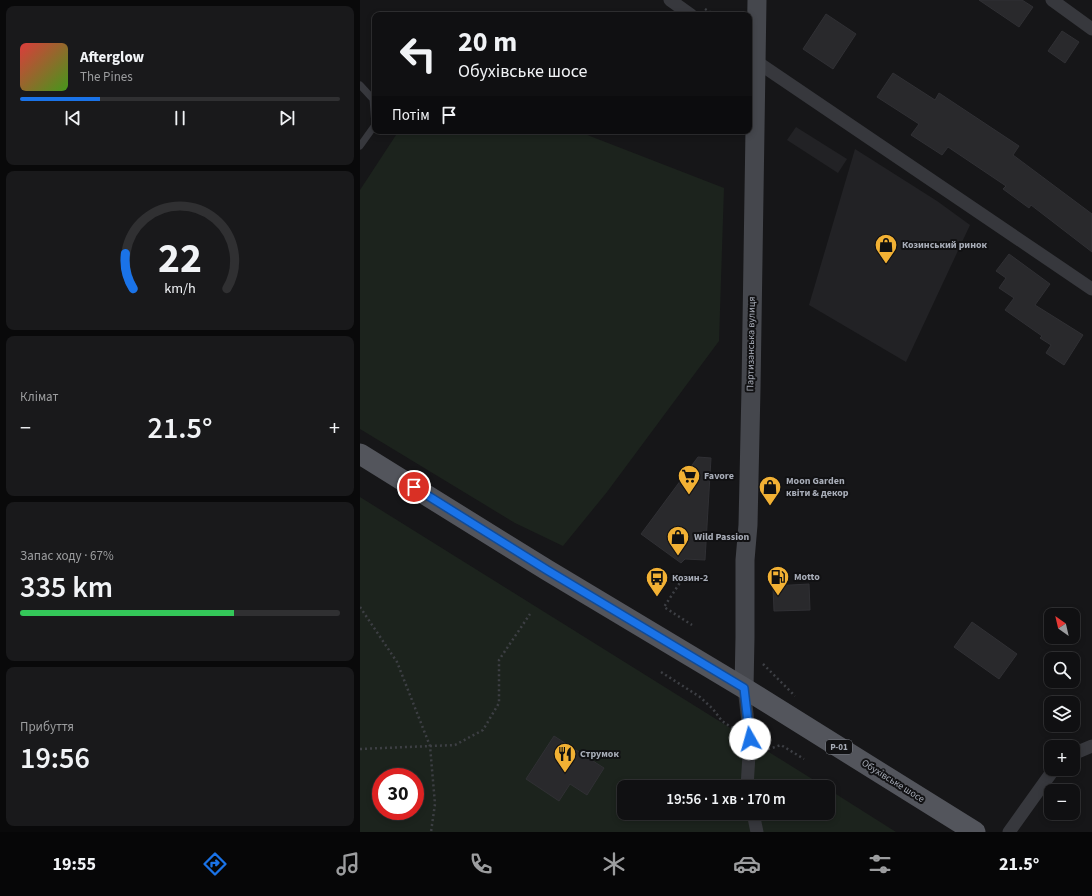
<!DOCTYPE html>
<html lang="uk">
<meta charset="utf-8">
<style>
body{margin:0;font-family:"Source Sans 3",sans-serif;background:#19191b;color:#f1f3f6;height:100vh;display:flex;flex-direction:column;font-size:15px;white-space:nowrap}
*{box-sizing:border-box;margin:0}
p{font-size:13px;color:#9c9d9f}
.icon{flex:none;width:22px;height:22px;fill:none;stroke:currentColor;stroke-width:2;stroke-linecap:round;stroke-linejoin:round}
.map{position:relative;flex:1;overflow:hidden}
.side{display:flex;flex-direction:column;gap:6px;padding:6px;background:#09090a;width:360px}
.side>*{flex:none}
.hud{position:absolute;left:12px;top:12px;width:380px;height:122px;border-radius:8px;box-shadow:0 2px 6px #0003,0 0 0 1px #303032;background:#101012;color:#f1f3f6;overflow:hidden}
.needle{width:26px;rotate:326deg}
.tools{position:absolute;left:684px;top:608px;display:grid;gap:8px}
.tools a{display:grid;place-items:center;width:36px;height:36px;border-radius:8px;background:#101012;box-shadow:0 2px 6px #0003,0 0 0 1px #303032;font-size:20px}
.speed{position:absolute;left:12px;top:768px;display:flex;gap:8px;font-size:20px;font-weight:700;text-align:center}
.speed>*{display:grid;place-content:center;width:52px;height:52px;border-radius:50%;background:#101012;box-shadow:0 2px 6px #0003,0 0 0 1px #303032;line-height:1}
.speed .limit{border:6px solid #d22;background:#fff;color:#111}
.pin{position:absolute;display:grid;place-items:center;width:34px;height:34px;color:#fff;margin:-17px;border:2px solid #fff;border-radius:50%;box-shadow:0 1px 4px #0007}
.me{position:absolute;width:44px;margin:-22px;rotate:353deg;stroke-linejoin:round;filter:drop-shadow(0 0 3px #0008)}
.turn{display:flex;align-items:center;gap:14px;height:84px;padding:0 20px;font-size:18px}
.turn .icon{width:52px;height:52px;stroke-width:2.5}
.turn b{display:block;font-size:28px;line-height:34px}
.then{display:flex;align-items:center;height:38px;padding:0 20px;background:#0003;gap:8px;font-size:15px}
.big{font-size:30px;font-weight:600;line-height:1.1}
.side .card{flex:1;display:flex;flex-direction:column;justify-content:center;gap:6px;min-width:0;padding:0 14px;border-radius:8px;background:#19191b}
.side .dial{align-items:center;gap:0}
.dial svg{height:104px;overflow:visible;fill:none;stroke:#303032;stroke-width:7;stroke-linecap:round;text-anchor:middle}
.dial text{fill:#f1f3f6;stroke:none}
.song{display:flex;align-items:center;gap:12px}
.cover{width:48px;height:48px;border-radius:6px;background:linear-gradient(135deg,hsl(0 70% 55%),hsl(100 70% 35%))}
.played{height:4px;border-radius:2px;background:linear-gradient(90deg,#1a73e8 25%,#303032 25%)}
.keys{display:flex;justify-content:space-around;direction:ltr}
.heat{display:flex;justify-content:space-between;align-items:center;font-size:22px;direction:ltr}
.charge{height:6px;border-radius:3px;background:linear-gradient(90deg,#34c759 67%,#303032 0)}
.trip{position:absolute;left:257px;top:780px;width:218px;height:40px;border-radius:8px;background:#101012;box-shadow:0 2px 6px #0003,0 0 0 1px #303032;font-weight:600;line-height:40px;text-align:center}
.dock{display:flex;height:64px;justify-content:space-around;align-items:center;background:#060607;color:#9c9d9f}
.dock .icon{width:28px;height:28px}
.dock .current{color:#1a73e8}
.dock b{font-size:18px;color:#f1f3f6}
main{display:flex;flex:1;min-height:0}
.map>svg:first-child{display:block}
.built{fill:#222225}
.green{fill:#1c231d;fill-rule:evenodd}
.building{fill:#29292c;stroke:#303034}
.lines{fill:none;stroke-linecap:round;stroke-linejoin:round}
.path{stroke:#3d3f44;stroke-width:2.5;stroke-dasharray:2 3;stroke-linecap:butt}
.lane{stroke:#37383d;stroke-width:7}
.street{stroke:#37383d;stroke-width:13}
.secondary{stroke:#45474d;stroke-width:19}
.primary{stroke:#53555c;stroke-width:21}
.route-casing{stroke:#114b97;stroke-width:10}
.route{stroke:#1a73e8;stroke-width:7}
.labels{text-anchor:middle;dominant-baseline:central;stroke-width:4;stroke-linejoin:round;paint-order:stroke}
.shield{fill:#111113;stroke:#7b7e86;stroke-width:1}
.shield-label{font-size:9px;font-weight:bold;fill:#a8adb8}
.poi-label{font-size:10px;font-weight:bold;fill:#a8adb8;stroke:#111113;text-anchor:start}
.street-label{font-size:10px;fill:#a8adb8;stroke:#111113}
</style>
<main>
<section class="side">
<div class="card">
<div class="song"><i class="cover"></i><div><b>Afterglow</b><p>The Pines</p></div></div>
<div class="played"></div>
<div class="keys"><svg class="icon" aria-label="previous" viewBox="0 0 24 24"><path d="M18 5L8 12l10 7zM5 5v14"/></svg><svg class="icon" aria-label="pause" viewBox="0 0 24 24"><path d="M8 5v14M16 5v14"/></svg><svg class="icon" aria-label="next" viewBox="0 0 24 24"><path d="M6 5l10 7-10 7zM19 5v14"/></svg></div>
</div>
<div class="card dial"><svg viewBox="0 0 100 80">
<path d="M14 69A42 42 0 1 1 86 69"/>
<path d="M14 69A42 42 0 0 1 8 42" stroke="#1a73e8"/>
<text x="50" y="56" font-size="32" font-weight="700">22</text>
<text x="50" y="72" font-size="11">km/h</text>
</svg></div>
<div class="card"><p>Клімат</p>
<div class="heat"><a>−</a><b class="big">21.5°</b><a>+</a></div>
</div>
<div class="card"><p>Запас ходу · 67%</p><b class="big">335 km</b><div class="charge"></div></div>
<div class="card"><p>Прибуття</p><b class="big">19:56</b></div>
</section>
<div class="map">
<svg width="732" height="832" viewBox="0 0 732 832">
<rect width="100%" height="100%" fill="#161618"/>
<!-- built -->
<path class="built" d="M436,127L487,159L478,173L427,140Z
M495,149L577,201L610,225L546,362L449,305Z"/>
<!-- green -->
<path class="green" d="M37,131H217L364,188L359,341L247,492L203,546L155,523L0,429V190L36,135Z
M0,497L465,787H264V813H468V789L536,832H0ZM21,777H55V811H21Z"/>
<!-- building -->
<path class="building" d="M619,0H662L673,7L659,27Z
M466,14L496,34L473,69L443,49Z
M702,31L719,42L705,63L688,51Z
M533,73L575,100L579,93L659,146L653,155L732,214V252L671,205L669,208L643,189L646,186L588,147L582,155L551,135L559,124L517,97Z
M649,254L690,284L675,305L723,335L704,365L686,353L691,345L680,338L682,336L645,310L654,298L639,288L646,278L636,271Z
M338,457L351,458L345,560L325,559L321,563L281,534Z
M449,584L450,610L414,611L413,586Z
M612,622L657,654L639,679L594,647Z
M194,736L244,768L227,795L210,784L199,801L166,779Z"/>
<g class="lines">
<!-- path -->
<path class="path" d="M345,9L355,15
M325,575L304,607L332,625
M0,607L37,662L70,746L75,804L71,832
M403,664L435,696
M301,672L340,697L353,709L362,721L374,729
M404,748L406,750L421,745L444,759
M0,749L95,745L123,730L139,703V660L170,614"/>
<!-- lane -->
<path class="lane" d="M0,85L13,99L15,125L0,146"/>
<!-- street -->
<path class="street" d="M310,0L331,15
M692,0L732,29
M391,58L732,289
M384,688L390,739L387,787
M713,754L732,746
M393,813L397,832
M649,832L694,769"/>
<!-- secondary -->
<path class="secondary" d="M384,688L385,637V560L388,525L391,388L397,0"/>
<!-- primary -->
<path class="primary" d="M0,454L187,570L384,688L615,832"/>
</g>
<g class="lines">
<!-- route casing -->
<g class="route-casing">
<path id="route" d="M54,487L187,570L384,688L390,739"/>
</g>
<!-- route -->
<use href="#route" class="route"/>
</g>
<!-- icons -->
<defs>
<g id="shop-pin" transform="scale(1.15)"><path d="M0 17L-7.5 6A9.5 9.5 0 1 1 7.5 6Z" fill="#f2b134" stroke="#111113"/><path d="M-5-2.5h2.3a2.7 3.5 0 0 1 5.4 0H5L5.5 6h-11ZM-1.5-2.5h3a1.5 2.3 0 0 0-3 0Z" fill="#111"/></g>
<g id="supermarket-pin" transform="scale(1.15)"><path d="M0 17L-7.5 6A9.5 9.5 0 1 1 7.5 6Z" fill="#f2b134" stroke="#111113"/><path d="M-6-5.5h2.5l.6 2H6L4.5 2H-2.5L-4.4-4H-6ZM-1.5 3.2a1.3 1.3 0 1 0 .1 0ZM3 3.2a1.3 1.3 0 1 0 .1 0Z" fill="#111"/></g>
<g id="fuel-pin" transform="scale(1.15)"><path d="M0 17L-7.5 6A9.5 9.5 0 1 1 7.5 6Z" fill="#f2b134" stroke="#111113"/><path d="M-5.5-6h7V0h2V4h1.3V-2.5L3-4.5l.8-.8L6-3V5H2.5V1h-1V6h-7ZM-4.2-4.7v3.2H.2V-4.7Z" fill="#111"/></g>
<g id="bus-pin" transform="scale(1.15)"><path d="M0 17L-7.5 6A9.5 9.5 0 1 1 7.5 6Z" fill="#f2b134" stroke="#111113"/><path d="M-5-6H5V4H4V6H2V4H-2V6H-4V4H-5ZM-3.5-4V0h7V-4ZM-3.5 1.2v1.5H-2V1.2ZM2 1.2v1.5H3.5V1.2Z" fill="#111"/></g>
<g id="restaurant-pin" transform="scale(1.15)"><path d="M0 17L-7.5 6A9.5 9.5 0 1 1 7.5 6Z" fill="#f2b134" stroke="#111113"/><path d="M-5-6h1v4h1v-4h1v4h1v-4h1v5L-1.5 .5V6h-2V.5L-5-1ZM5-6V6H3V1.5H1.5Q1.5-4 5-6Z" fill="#111"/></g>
</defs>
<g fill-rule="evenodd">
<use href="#shop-pin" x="526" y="245"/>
<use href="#supermarket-pin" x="329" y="476"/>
<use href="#shop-pin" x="410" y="487"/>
<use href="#shop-pin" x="318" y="537"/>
<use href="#fuel-pin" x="418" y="577"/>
<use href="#bus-pin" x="297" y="578"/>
<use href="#restaurant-pin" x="205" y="754"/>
</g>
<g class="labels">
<!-- shield labels -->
<rect class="shield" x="466" y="740" width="26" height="14" rx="3"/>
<g class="shield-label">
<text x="479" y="747">Р-01</text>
</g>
<!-- poi labels -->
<g class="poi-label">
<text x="542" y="245">Козинський ринок</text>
<text x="344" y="476">Favore</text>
<text x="426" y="481">Moon Garden<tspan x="426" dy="12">квіти &amp; декор</tspan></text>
<text x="334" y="537">Wild Passion</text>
<text x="434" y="577">Motto</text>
<text x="312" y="578">Козин-2</text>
<text x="220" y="754">Струмок</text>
</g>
<!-- street labels -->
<g class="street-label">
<text transform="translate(391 344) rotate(-89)">Партизанська вулиця</text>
<text transform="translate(533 781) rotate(32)">Обухівське шосе</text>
</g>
</g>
</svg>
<div class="tools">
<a><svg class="needle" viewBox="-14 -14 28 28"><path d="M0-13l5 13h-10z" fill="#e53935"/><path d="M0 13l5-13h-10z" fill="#9c9d9f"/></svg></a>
<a><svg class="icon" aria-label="search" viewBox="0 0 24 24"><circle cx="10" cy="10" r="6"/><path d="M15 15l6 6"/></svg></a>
<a><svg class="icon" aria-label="layers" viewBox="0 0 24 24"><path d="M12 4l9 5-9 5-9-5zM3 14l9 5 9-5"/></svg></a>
<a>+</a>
<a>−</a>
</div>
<div class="speed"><div class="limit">30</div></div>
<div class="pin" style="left:54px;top:487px;background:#d93025"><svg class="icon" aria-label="arrive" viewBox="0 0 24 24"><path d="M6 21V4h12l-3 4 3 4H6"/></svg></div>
<svg class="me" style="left:390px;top:739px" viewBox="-20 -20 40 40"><circle r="19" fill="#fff"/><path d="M0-13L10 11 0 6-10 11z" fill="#1a73e8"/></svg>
<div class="trip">19:56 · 1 хв · 170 m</div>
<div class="hud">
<div class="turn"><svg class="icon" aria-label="left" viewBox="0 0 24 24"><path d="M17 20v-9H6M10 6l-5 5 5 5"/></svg><div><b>20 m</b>Обухівське шосе</div></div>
<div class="then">Потім<svg class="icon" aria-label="arrive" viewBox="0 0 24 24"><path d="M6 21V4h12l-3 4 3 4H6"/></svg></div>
</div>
</div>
</main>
<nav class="dock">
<b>19:55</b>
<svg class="icon current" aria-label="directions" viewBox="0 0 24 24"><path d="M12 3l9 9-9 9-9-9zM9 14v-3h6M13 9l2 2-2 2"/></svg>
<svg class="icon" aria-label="music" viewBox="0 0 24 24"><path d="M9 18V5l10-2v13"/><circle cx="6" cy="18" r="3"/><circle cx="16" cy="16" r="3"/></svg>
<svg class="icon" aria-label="phone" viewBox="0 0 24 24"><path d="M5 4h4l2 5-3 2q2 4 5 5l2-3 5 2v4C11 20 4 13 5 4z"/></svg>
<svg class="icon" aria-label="climate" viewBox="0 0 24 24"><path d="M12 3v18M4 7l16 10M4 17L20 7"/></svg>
<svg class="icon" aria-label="car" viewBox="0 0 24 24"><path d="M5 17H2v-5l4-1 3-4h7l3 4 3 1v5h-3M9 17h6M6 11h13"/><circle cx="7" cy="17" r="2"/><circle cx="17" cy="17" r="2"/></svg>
<svg class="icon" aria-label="filters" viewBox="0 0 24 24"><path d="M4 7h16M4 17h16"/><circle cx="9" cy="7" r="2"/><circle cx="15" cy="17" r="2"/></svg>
<b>21.5°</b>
</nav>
